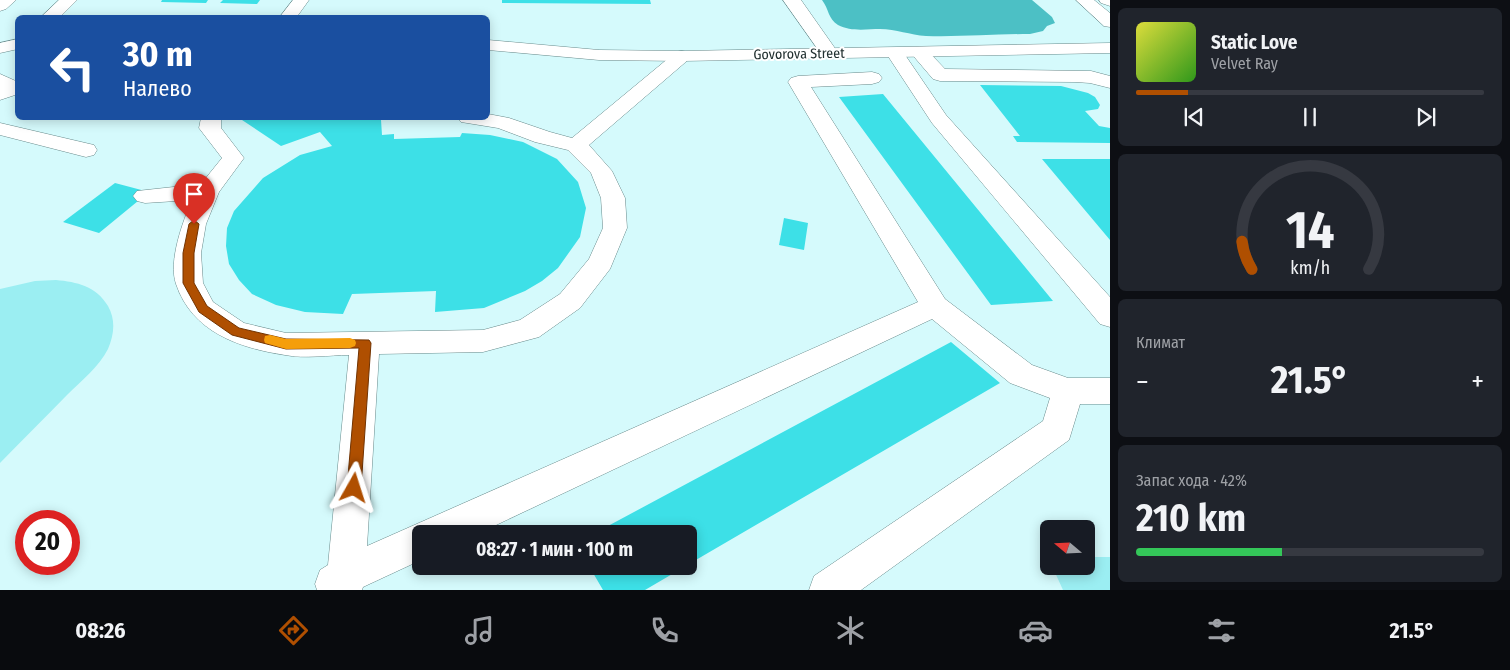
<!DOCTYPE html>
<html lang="ru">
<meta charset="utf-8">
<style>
body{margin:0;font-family:"Fira Sans Condensed",sans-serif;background:#20242c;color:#f1f3f6;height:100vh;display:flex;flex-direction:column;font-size:19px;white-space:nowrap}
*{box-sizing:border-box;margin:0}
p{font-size:16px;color:#9ea1a6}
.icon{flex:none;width:28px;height:28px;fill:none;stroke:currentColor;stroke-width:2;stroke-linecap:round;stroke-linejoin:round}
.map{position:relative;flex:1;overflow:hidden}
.sheet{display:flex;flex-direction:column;gap:8px;padding:8px;background:#0d0f14;width:400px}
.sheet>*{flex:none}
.guide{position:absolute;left:15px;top:15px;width:475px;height:105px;border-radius:8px;box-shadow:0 2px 12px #0003;background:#1a4fa0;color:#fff;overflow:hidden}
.needle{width:32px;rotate:289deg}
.buttons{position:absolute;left:1040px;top:520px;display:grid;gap:10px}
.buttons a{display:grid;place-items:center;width:55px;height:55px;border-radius:8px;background:#171b24;box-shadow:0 2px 12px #0003;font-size:25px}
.speed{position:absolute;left:15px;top:510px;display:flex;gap:10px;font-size:25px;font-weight:700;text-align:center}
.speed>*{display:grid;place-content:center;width:65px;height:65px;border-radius:50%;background:#171b24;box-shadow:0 2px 12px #0003;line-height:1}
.speed .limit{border:8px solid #d22;background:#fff;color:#111}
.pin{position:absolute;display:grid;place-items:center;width:42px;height:42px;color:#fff;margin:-51px -21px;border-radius:50% 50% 50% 0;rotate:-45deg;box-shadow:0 0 5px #0007}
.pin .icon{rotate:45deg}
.me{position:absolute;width:55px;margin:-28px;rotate:6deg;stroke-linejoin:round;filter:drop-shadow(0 0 4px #0008)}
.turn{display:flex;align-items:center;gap:18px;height:105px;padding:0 25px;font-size:22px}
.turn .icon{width:65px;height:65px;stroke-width:2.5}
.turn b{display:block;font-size:35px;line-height:42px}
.big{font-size:38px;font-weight:700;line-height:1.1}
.sheet .widget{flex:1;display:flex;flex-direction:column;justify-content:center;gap:8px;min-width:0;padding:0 18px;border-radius:8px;background:#20242c}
.sheet .dial{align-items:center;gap:0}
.dial svg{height:130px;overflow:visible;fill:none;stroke:#363941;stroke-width:7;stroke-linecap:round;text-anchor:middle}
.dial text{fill:#f1f3f6;stroke:none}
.song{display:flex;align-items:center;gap:15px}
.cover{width:60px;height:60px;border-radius:8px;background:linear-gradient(135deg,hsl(60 70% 55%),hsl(110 70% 35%))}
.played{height:5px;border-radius:2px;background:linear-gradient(90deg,#af4f01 15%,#363941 15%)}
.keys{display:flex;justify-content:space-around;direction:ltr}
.heat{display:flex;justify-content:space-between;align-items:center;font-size:28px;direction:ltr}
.charge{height:8px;border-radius:4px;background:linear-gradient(90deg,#34c759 42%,#363941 0)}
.trip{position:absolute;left:412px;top:525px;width:285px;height:50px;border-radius:8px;background:#171b24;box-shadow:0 2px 12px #0003;font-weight:700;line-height:50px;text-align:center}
.menu{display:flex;height:80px;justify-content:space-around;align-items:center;background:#090b0e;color:#9ea1a6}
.menu .icon{width:35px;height:35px}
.menu .active{color:#af4f01}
.menu b{font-size:22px;color:#f1f3f6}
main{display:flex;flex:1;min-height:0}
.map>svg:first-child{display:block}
.green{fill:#9beef2}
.forest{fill:#4cc0c5}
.building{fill:#3de0e7}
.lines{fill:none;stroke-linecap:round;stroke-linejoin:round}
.minor-casing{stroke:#688a8b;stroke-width:1}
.major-casing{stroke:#688a8b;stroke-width:1}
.minor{fill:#fff;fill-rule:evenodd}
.major{fill:#fff;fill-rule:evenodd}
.route{fill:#af4f01;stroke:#723301}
.slow{fill:#f59e0b}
.labels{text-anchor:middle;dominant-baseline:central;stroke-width:4;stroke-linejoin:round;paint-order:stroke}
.far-street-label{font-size:14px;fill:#202f2f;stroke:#fff}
</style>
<main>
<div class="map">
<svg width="1110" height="590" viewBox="0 0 1110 590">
<rect width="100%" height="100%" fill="#d5fafc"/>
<!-- green -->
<path class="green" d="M56,280C77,282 96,286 108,306C116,320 114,335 108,349C99,367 81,381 67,395C45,418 22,440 0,463V289L35,281Z
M1086,557H1110V590H1063L1052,566H1086Z"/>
<!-- forest -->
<path class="forest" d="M822,0H1032L1052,17L1055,23L1047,26L1043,31L1030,34C996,34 961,37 926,36C910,35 896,29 880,29C867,29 851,32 838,25C828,19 829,9 822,0Z"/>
<!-- building -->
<path class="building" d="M162,0H208L206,3L161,2Z
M223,0H260L257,4L220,3Z
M502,0H650L651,4L502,3Z
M980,85L1061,86L1088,93L1095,97L1100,105L1098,109L1085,111L1099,126L1110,128V143L1017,142L1013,136H1020Z
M883,94L1053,301L991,305L839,97Z
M239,118H407V119L381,120L382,135L394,134V139L460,137L462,133L490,135L523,142L557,159L578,182L586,208L580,237L558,268L542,281L525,291L484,308L435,312L436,291L352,294L343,314L305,312L276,305L252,294L239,280L229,264L226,246L227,228L234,211L263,178L300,155L332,146L320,132L281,146Z
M1042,159H1110V240Z
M115,183L149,192L99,233L63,222Z
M784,218L808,223L804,250L779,245Z
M951,342L1000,383L689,564V534H593Z
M589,566H686L645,590H603Z"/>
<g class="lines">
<!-- minor casing -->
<g class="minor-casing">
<path id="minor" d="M0,0H16L6,9L0,11Z
M59,0H77L59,18H40Z
M293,0H309L296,18H279Z
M783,0H801L839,54L836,58L830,59L824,58Z
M1099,0H1110V6L1101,3Z
M18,39V49L0,53V43Z
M919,47L925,48L945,69L1091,71L1110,76V88L1090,83L1075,82L940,81L933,79L910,52L913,48Z
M895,48L901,49L946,115L1110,297V327L1100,324L932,123L886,53L889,49Z
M682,51L688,52L691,56L688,60L589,145L612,171L625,198L627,228L610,269L580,308L539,337L483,352L379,354L367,546L918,302L788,82L791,78L798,76L872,72L879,74L882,78L879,82L872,84L811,87L945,299L1032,365L1068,378H1110V404H1080L1069,440L861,590H809L814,576L1043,421L1050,398L1010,383L932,319L477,534H421V560L363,587L362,590H317L315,584L320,570L328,565L349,355C329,355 305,359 285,355C239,348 192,332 176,284C168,261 183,221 192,200L145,203L137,201L133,196L137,191L201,184L222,158L199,128L201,118H221V128L244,158L219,192L206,224L201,253L203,283L213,302L244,323L286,333L483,330L520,320L560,294L589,259L603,228L601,198L591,173L568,150L535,142L498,128L461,122L458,118H488V114L509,118L550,132L572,138L676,52Z
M0,74L18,82V93L8,92L0,88Z
M0,123L94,145L97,150L94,155L86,157L0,135Z"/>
</g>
<!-- major casing -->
<g class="major-casing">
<path id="major" d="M1076,0H1094L1110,13V27L1104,26Z
M488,40L599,50L682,51L1110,43V53L682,61L599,60L488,50Z
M18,81V94L0,100V87Z"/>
</g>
<!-- minor -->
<use href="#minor" class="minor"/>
<!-- major -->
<use href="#major" class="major"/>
</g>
<!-- route -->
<path class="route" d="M194,220L199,224L194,253V283L207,306L239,328L286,339L369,340L371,343L361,488L359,493L354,495L349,493L347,488L359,348L286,349L232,335L199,312L183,283V253L189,224Z"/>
<!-- slow -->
<path class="slow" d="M270,335L286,339L350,338L355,340L356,343L355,346L350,348L286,349L265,343L264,340L265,336Z"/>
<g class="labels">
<!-- far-street labels -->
<g class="far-street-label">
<text transform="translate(799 54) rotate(-1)">Govorova Street</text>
</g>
</g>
</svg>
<div class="buttons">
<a><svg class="needle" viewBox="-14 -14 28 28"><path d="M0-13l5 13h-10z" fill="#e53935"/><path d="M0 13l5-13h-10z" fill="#9ea1a6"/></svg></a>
</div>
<div class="speed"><div class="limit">20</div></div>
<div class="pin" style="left:194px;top:224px;background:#d93025"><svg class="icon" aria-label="arrive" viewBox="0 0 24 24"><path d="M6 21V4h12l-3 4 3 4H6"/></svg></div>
<svg class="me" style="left:354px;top:488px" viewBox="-20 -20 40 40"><path d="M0-17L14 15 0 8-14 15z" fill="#af4f01" stroke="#fff" stroke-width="4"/></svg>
<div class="trip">08:27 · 1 мин · 100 m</div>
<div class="guide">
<div class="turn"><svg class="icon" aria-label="left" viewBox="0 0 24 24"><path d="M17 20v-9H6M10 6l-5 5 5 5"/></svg><div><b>30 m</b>Налево</div></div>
</div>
</div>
<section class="sheet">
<div class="widget">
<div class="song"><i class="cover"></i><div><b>Static Love</b><p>Velvet Ray</p></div></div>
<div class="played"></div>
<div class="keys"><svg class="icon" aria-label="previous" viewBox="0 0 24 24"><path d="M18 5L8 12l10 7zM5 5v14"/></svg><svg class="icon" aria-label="pause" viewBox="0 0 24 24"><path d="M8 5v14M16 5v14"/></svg><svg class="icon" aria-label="next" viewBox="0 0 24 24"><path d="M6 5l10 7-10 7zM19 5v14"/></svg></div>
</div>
<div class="widget dial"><svg viewBox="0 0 100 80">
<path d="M14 69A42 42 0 1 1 86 69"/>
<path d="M14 69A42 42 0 0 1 8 52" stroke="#af4f01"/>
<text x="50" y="56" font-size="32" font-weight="700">14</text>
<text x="50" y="72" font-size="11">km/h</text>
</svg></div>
<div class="widget"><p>Климат</p>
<div class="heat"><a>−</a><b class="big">21.5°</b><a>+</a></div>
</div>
<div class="widget"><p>Запас хода · 42%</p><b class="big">210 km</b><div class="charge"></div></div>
</section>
</main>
<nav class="menu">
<b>08:26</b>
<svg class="icon active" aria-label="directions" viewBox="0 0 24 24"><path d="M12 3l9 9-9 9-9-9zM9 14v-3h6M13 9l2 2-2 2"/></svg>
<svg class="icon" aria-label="music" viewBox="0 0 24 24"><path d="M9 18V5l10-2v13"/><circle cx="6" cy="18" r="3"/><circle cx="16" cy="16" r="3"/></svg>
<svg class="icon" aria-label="phone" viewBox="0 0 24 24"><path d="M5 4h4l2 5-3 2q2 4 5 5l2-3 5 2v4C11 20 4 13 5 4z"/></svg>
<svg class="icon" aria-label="climate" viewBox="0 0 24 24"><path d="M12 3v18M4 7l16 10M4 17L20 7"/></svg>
<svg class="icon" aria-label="car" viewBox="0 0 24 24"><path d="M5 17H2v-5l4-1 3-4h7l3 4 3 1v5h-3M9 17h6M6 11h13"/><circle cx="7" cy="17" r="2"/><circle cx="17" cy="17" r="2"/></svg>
<svg class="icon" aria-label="filters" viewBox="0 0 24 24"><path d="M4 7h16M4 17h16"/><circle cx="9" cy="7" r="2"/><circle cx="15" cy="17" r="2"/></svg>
<b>21.5°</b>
</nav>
